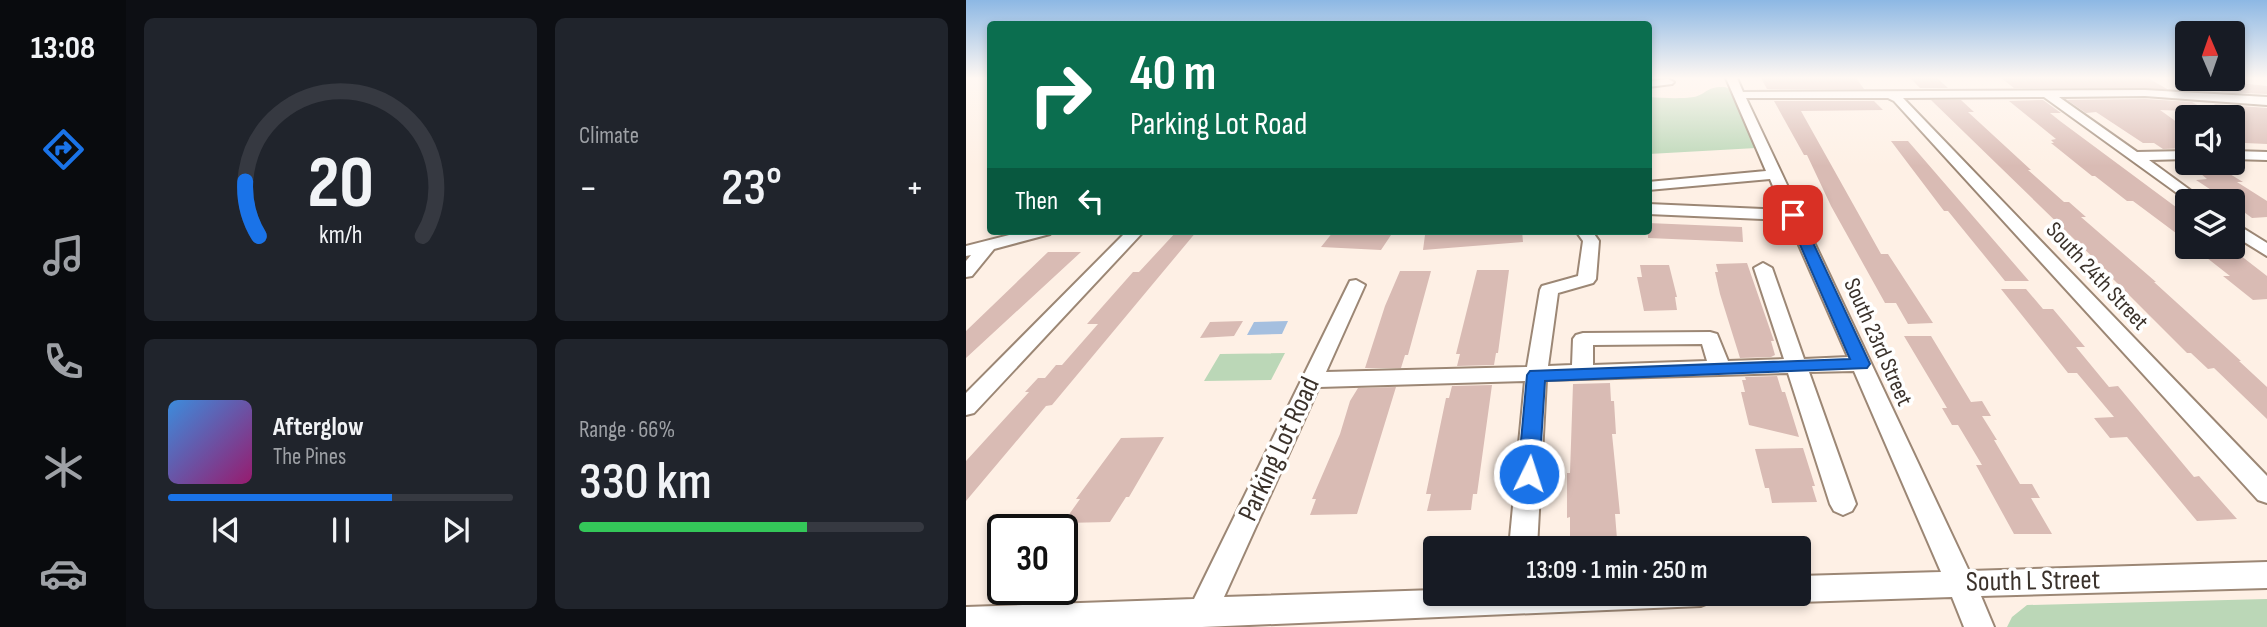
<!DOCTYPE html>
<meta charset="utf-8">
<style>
body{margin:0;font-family:"Sofia Sans Condensed",sans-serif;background:#20242c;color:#f1f3f6;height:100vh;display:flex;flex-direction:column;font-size:26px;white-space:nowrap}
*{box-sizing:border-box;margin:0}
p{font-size:23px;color:#9ea1a6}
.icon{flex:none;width:38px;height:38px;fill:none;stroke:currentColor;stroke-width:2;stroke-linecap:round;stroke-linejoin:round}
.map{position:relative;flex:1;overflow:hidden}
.details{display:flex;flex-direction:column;gap:18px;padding:18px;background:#0d0f14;width:840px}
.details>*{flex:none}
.banner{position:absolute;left:21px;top:21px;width:665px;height:214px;border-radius:7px;box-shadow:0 4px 10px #0003;background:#0b6e4f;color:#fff;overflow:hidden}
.needle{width:46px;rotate:358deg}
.buttons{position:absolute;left:1209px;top:21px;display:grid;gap:14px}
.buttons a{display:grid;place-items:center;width:70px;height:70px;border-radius:7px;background:#171b24;box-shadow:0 4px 10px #0003;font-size:35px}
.speed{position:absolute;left:21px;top:514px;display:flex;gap:14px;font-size:35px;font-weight:700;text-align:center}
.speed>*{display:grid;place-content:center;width:91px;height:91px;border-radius:50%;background:#171b24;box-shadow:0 4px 10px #0003;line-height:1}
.speed .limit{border:4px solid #111;border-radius:10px;background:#fff;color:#111}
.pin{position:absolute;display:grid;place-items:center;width:60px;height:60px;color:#fff;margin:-30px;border-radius:14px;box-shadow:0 4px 10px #0006}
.me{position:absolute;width:77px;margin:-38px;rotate:4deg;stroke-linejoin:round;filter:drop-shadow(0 0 5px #0008)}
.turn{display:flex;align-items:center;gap:24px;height:147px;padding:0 28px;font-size:32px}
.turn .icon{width:91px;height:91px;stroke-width:2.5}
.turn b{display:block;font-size:49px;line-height:60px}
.then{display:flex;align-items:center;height:66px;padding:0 28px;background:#0003;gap:14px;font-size:26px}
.big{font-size:52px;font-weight:600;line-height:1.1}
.details .widget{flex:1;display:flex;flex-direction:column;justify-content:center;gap:10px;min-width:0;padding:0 24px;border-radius:10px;background:#20242c}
.details .dial{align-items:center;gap:0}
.dial svg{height:182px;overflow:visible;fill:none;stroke:#363941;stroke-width:7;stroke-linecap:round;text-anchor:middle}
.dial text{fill:#f1f3f6;stroke:none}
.song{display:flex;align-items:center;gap:21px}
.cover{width:84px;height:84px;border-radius:10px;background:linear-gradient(135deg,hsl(210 70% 55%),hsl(320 70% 35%))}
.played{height:7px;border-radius:4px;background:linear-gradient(90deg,#1a73e8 65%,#363941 65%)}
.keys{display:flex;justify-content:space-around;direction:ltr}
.heat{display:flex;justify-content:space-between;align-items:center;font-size:38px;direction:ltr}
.charge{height:10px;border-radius:5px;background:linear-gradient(90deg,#34c759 66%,#363941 0)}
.details .tiles{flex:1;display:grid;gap:18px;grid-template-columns:repeat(2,1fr)}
.trip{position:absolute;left:457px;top:536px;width:388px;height:70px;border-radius:7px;background:#171b24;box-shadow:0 4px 10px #0003;font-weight:600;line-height:70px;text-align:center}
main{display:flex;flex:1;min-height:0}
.tab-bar{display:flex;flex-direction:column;width:126px;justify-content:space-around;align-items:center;background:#090b0e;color:#9ea1a6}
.tab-bar .icon{width:49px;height:49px}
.tab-bar .active{color:#1a73e8}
.tab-bar b{font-size:32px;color:#f1f3f6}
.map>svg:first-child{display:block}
.green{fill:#bbd7b7}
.water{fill:#a5bfdf}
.building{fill:#d9bbb4}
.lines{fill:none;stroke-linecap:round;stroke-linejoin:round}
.minor-casing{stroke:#9c8775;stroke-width:4}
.minor{fill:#fff;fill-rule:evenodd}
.route{fill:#1a73e8;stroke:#114b97;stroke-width:2}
.labels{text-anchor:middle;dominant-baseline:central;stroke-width:7;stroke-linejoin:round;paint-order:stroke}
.street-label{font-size:23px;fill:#3b322b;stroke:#fff}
.near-street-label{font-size:28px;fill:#3b322b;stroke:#fff}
</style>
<main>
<nav class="tab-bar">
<b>13:08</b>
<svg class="icon active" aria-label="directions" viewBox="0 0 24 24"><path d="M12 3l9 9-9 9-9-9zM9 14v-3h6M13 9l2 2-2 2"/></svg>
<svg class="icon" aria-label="music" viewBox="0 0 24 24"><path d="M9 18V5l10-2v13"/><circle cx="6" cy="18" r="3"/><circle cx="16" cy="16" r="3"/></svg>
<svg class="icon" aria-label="phone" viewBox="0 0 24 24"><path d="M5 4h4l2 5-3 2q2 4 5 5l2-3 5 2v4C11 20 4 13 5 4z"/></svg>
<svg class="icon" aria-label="climate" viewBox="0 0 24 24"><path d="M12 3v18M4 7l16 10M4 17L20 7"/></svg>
<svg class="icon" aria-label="car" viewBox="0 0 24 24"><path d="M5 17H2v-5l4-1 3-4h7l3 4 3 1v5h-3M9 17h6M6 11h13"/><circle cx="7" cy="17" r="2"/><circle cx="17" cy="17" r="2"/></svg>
</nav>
<section class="details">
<div class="tiles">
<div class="widget dial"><svg viewBox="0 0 100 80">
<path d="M14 69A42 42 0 1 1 86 69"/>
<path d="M14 69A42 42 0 0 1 8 45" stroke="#1a73e8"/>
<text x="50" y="56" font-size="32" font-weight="700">20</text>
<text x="50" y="72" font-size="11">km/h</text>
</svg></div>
<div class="widget"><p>Climate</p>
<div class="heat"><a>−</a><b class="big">23°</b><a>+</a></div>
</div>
<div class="widget">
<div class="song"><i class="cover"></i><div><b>Afterglow</b><p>The Pines</p></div></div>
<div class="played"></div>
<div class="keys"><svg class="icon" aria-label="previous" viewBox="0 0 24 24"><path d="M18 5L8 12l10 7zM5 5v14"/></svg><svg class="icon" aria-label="pause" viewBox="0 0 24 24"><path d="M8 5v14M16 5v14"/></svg><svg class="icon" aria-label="next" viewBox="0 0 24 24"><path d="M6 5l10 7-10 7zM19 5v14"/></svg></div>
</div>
<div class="widget"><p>Range · 66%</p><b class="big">330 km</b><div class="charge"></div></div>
</div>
</section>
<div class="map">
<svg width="1301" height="627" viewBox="0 0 1301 627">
<rect width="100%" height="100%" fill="#fef0e5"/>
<!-- green -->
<path class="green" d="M759,87L764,89L790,148L683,154V97C697,98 714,99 728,97C741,94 740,86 759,87Z
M319,353L305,380L238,381L254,354Z
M1301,599V627H1041L1046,617L1061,605Z"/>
<!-- water -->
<path class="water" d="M322,321L316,334L281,335L288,322Z"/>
<!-- building -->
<path class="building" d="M795,78H890L898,89H801Z
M944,78H971L982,88H954Z
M1035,78H1182L1201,89L1048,88Z
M1245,80L1301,86V94L1256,92Z
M1179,99L1226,102L1244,112L1194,110L1222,130V148L1197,149L1188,143H1177L1130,112L1120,113L1101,100Z
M965,100H995L1008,112H1002L1065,170H1062L1098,202H1103L1120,217H1115L1190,282H1188L1275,361H1273L1301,387V419L1248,368L1242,369L1225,353H1221L1141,273H1143Z
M1077,100L1095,113H1084L1094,121L1222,216V242L1167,201H1161L1129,176H1126L1085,143H1088L1085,140L1090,139L1043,101Z
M808,101H908L917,110L835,111L915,254H922L967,323L942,324L930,303H919L865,206L841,155H838Z
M1248,104L1301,108V144L1279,143L1267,133V117H1263Z
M925,141H942L1063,281H1039L982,211H978Z
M1228,168H1254L1277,182H1271L1301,201V217L1286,218L1267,204V201H1262L1230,180L1241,179Z
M682,223L776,227L777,242L682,238Z
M211,231H231L86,405L80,406L0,501V461L63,392H59L72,378H79L90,365H96L132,324H121L167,272H173Z
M505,231H556L557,242L457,250L459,235Z
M367,232L425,235L415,250L355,247Z
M1227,247H1250L1270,252L1301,276V299L1287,300L1257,276H1264Z
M82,252H115L0,358V331Z
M781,263L808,341H805L809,355L805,357L774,358L754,294L749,272H752L750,264Z
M674,265H703L711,297H709L711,310L678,311L671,277H676Z
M511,270H543L532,353H530L528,365L491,366L494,354H490Z
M434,271H465L442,355H439L435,368H399L419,306Z
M1035,289H1060L1077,309H1087L1119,347H1110L1143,387L1152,386L1228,477L1233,476L1271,519L1231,521L1161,437L1144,438L1128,418L1148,417L1111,373H1102Z
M277,321L268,336L234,338L244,322Z
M938,336H965L1005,402L1016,401L1025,416H1016L1031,440H1028L1054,484H1066L1074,498H1065L1086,534H1048L1010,465H1016L992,425H986L976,408H981Z
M811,376L816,392H819L833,437L783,425L775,392H779L776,380H780L779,377Z
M644,383L645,401H648L650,434H646L654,514H649L651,539L604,541V517L601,518V473H604L607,384Z
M526,385L511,494H507L505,510L461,511L465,494H460L480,398H483L486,386Z
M430,387L391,514L344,515L350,499H346L374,434L384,401L392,388Z
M198,437L163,497H160L144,522L97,523L114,499H110L155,438Z
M837,448L849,486H846L851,502L806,503L803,488H799L789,449Z"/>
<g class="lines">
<!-- minor casing -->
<g class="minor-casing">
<path id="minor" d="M760,78H771L777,92L1179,90L1301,97V105L1179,96L1093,97L1171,152L1222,151V159L1183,160L1239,201H1222L1078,97L937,98L1301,476V503L1292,500L928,101L922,98H780L1003,571L1301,562V588L1015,596L1028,627H998L986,597L833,602L823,598L820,593H833V576L975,572L888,371L843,372L890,504L886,511L877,515L868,511L864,504L822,373L580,380L571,548H543L559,381L353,387L258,597L469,590V593H749L745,602L735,606L236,627H0V607L228,599L384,281L390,280L399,285L360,372L561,367L574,290L576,286L612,276L617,241L610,231H626L633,241L630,279L627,283L592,293L582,366L606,365L607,339L610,335L617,333L744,332L751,334L762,361L818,359L788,268L797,263L806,268L838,359L882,357L822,220L682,214V204L817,210L804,179L682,190V182L800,171ZM736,344L741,361L627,365V345Z
M702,79L708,82L706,84L682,87V81Z
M1267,151L1301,152V160L1267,159Z
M1267,222L1301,243V256L1267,235Z
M59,231H86L84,234L28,249L6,276L0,277V261L5,255L0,256V246Z
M161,231H178L8,413L0,415V393Z"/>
</g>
<!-- minor -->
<use href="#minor" class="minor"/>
</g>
<!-- sky -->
<linearGradient id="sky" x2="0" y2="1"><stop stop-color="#8db8e4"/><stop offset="0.47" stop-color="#fff8f3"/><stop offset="1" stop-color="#fff8f3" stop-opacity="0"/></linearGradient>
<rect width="1301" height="166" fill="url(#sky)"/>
<!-- route -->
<path class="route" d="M827,211L834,215L904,364L901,368L579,381L573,474L570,479L563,482L555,479L552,474L561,375L564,371L884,359L821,215Z"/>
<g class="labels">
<!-- street labels -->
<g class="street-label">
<text transform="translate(1131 276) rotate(47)">South 24th Street</text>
<text transform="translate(912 342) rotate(66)">South 23rd Street</text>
</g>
<!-- near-street labels -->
<g class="near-street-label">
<text transform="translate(313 449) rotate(-65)">Parking Lot Road</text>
<text transform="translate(1067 581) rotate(-1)">South L Street</text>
</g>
</g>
</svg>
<div class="buttons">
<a><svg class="needle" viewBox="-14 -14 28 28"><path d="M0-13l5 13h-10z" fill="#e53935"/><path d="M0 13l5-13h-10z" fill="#9ea1a6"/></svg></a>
<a><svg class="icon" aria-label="sound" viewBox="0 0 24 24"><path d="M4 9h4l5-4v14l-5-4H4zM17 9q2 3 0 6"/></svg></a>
<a><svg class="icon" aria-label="layers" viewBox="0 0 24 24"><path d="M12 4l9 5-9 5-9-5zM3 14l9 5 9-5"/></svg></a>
</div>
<div class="speed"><div class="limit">30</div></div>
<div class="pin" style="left:827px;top:215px;background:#d93025"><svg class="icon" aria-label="arrive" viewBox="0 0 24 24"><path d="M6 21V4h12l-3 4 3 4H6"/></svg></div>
<svg class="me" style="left:563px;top:474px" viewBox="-20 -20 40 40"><circle r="17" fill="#1a73e8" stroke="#fff" stroke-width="3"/><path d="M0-11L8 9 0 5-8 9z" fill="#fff"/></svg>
<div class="trip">13:09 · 1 min · 250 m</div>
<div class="banner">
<div class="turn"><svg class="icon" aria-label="right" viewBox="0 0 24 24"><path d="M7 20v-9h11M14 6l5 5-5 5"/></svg><div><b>40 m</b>Parking Lot Road</div></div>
<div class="then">Then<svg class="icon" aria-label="left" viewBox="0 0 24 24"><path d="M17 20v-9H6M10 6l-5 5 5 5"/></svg></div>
</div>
</div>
</main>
